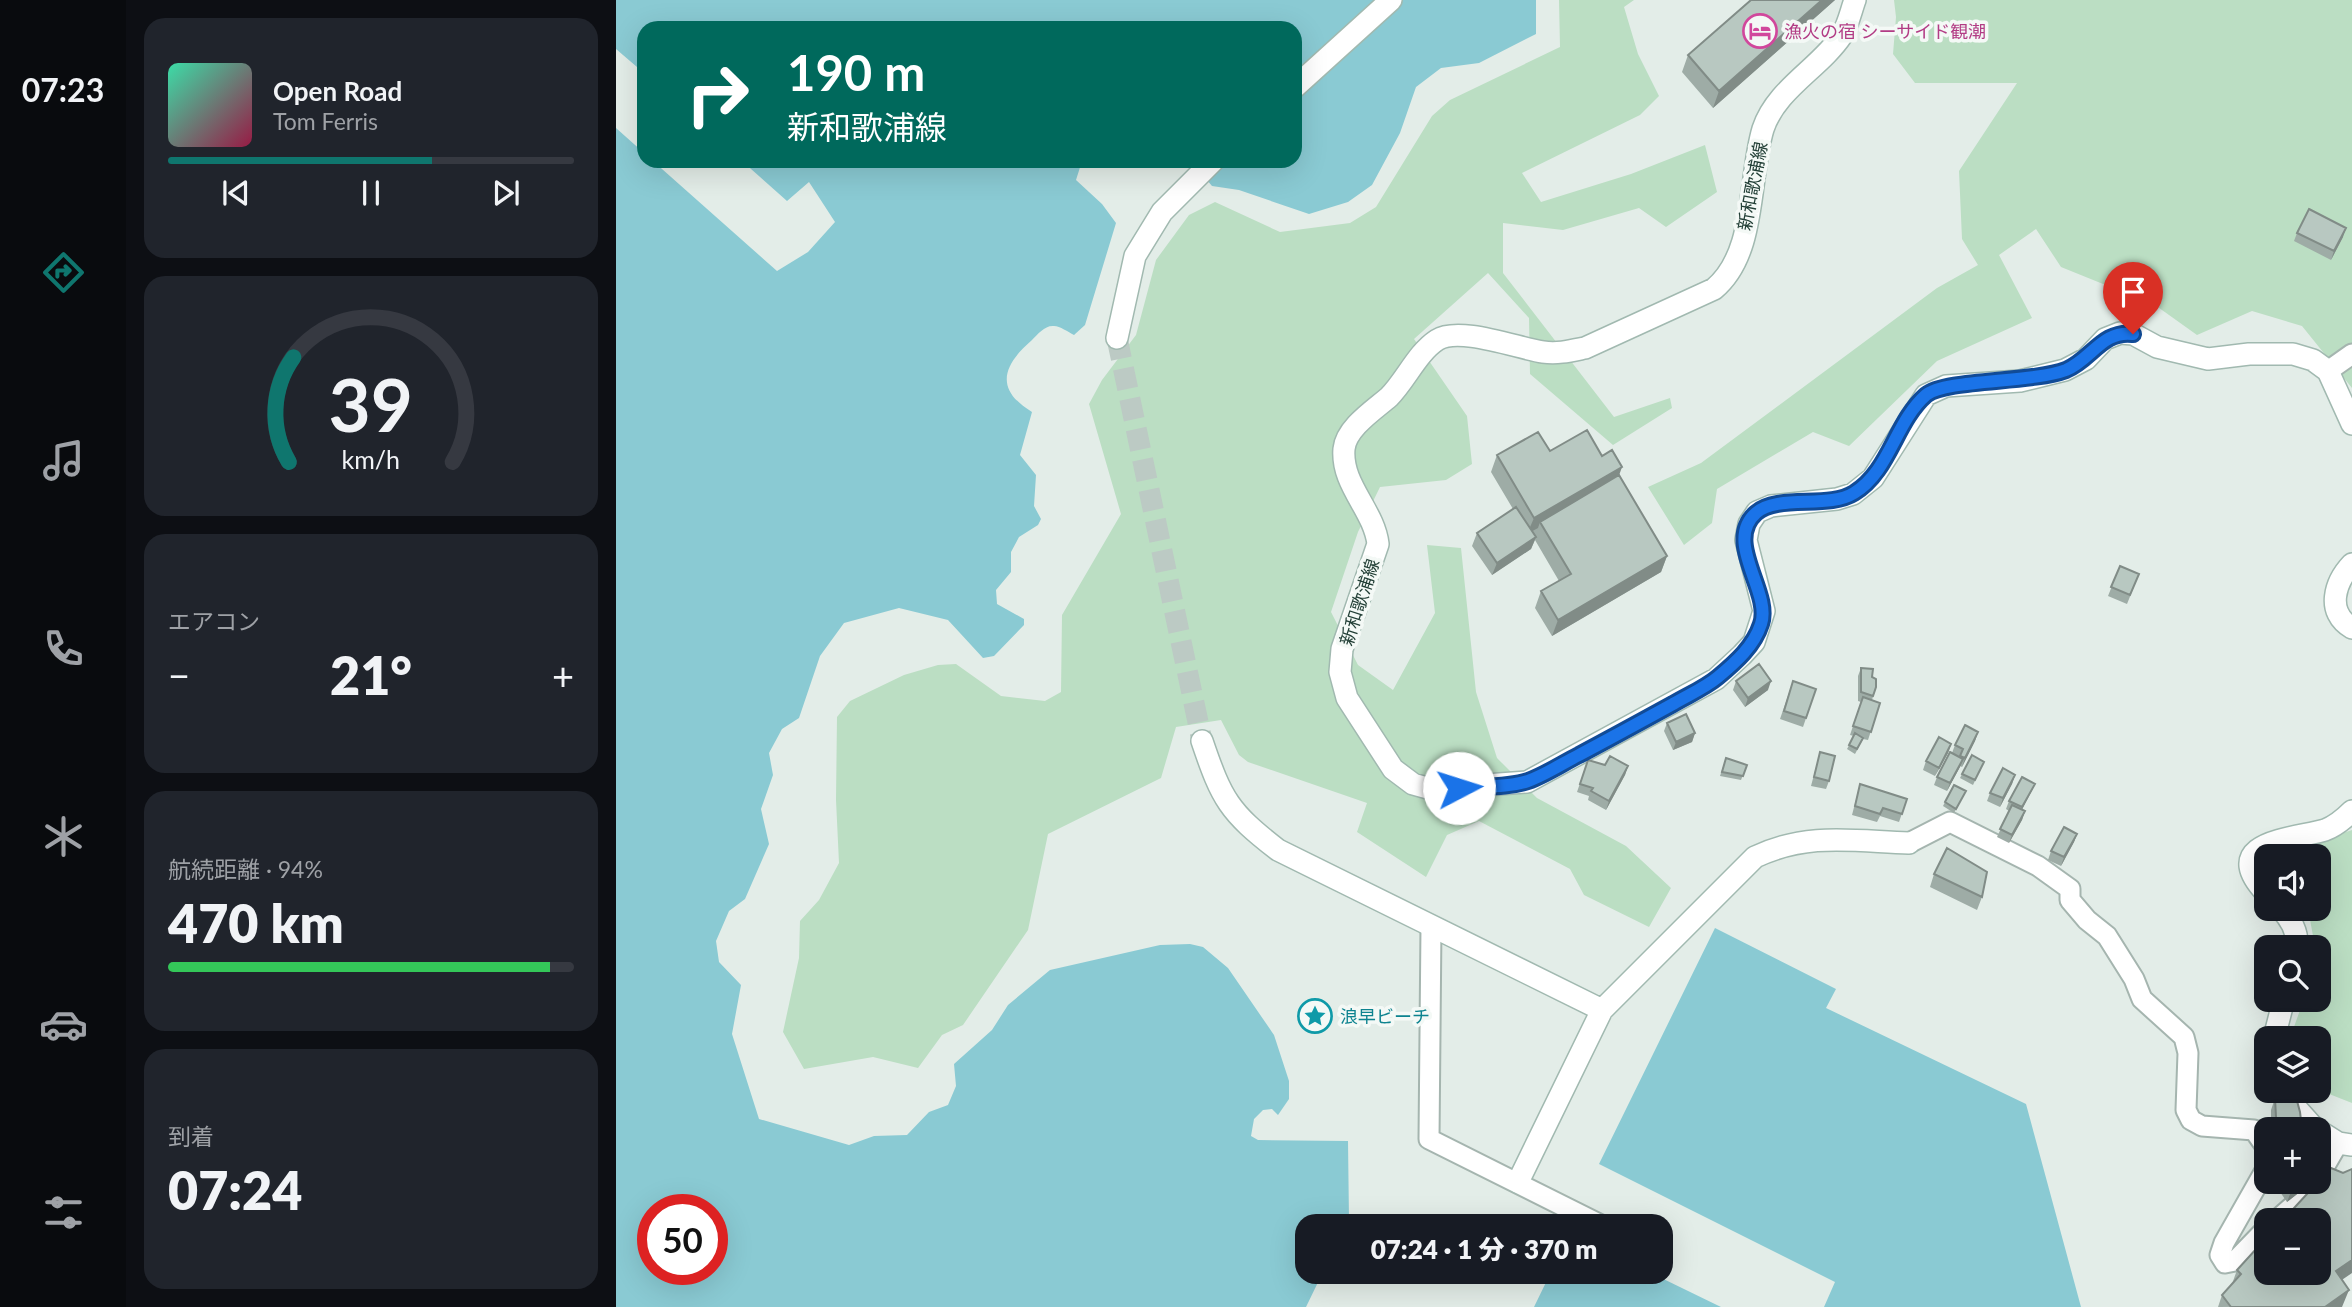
<!DOCTYPE html>
<html lang="ja">
<meta charset="utf-8">
<style>
body{margin:0;font-family:Lato,"Noto Sans JP",sans-serif;background:#20242c;color:#f1f3f6;height:100vh;display:flex;flex-direction:column;font-size:26px;white-space:nowrap}
*{box-sizing:border-box;margin:0}
p{font-size:23px;color:#9ea1a6}
.icon{flex:none;width:38px;height:38px;fill:none;stroke:currentColor;stroke-width:2;stroke-linecap:round;stroke-linejoin:round}
.map{position:relative;flex:1;overflow:hidden}
.panel{display:flex;flex-direction:column;gap:18px;padding:18px;background:#0d0f14;width:490px}
.panel>*{flex:none}
.banner{position:absolute;left:21px;top:21px;width:665px;height:147px;border-radius:21px;box-shadow:0 7px 28px #0002;background:#00695c;color:#fff;overflow:hidden}
.fabs{position:absolute;left:1638px;top:844px;display:grid;gap:14px}
.fabs a{display:grid;place-items:center;width:77px;height:77px;border-radius:14px;background:#171b24;box-shadow:0 7px 28px #0002;font-size:35px}
.speed{position:absolute;left:21px;top:1194px;display:flex;gap:14px;font-size:35px;font-weight:700;text-align:center}
.speed>*{display:grid;place-content:center;width:91px;height:91px;border-radius:50%;background:#171b24;box-shadow:0 7px 28px #0002;line-height:1}
.speed .limit{border:10px solid #d22;background:#fff;color:#111}
.pin{position:absolute;display:grid;place-items:center;width:60px;height:60px;color:#fff;margin:-72px -30px;border-radius:50% 50% 50% 0;rotate:-45deg;box-shadow:0 0 7px #0007}
.pin .icon{rotate:45deg}
.me{position:absolute;width:77px;margin:-38px;rotate:85deg;stroke-linejoin:round;filter:drop-shadow(0 0 5px #0008)}
.turn{display:flex;align-items:center;gap:24px;height:147px;padding:0 35px;font-size:32px}
.turn .icon{width:91px;height:91px;stroke-width:2.5}
.turn b{display:block;font-size:49px;line-height:60px}
.big{font-size:52px;font-weight:800;line-height:1.1}
.panel .widget{flex:1;display:flex;flex-direction:column;justify-content:center;gap:10px;min-width:0;padding:0 24px;border-radius:21px;background:#20242c}
.panel .dial{align-items:center;gap:0}
.dial svg{height:182px;overflow:visible;fill:none;stroke:#363941;stroke-width:7;stroke-linecap:round;text-anchor:middle}
.dial text{fill:#f1f3f6;stroke:none}
.song{display:flex;align-items:center;gap:21px}
.cover{width:84px;height:84px;border-radius:10px;background:linear-gradient(135deg,hsl(160 70% 55%),hsl(340 70% 35%))}
.played{height:7px;border-radius:4px;background:linear-gradient(90deg,#0f766e 65%,#363941 65%)}
.keys{display:flex;justify-content:space-around;direction:ltr}
.heat{display:flex;justify-content:space-between;align-items:center;font-size:38px;direction:ltr}
.charge{height:10px;border-radius:5px;background:linear-gradient(90deg,#34c759 94%,#363941 0)}
.trip{position:absolute;left:679px;top:1214px;width:378px;height:70px;border-radius:21px;background:#171b24;box-shadow:0 7px 28px #0002;font-weight:800;line-height:70px;text-align:center}
main{display:flex;flex:1;min-height:0}
.tabs{display:flex;flex-direction:column;width:126px;justify-content:space-around;align-items:center;background:#090b0e;color:#9ea1a6}
.tabs .icon{width:49px;height:49px}
.tabs .selected{color:#0f766e}
.tabs b{font-size:32px;color:#f1f3f6}
.map>svg:first-child{display:block}
.green{fill:#bbdec3}
.water{fill:#8acad3;fill-rule:evenodd}
.pier{fill:#e3ede8}
.lines{fill:none;stroke-linecap:round;stroke-linejoin:round}
.secondary-tunnel{stroke:#bccac4;stroke-width:21;stroke-dasharray:21 10;stroke-linecap:butt}
.street-casing{stroke:#a5b5af;stroke-width:23}
.secondary-casing{stroke:#a1b9b0;stroke-width:24}
.street{stroke:#fff;stroke-width:19}
.secondary{stroke:#fff;stroke-width:21}
.wall{fill:#9eaca6}
.shaded-wall{fill:#818c87}
.building{fill:#b8c8c1;stroke:#818c87;stroke-width:2}
.route-casing{stroke:#114b97;stroke-width:18}
.route{stroke:#1a73e8;stroke-width:12}
.labels{text-anchor:middle;dominant-baseline:central;stroke-width:7;stroke-linejoin:round;paint-order:stroke}
.hotel-label{font-size:18px;fill:#b23c85;stroke:#f4f9f6;text-anchor:start}
.street-label{font-size:18px;fill:#223f36;stroke:#f4f9f6}
.culture-label{font-size:18px;fill:#0d838f;stroke:#f4f9f6;text-anchor:start}
</style>
<main>
<nav class="tabs">
<b>07:23</b>
<svg class="icon selected" aria-label="directions" viewBox="0 0 24 24"><path d="M12 3l9 9-9 9-9-9zM9 14v-3h6M13 9l2 2-2 2"/></svg>
<svg class="icon" aria-label="music" viewBox="0 0 24 24"><path d="M9 18V5l10-2v13"/><circle cx="6" cy="18" r="3"/><circle cx="16" cy="16" r="3"/></svg>
<svg class="icon" aria-label="phone" viewBox="0 0 24 24"><path d="M5 4h4l2 5-3 2q2 4 5 5l2-3 5 2v4C11 20 4 13 5 4z"/></svg>
<svg class="icon" aria-label="climate" viewBox="0 0 24 24"><path d="M12 3v18M4 7l16 10M4 17L20 7"/></svg>
<svg class="icon" aria-label="car" viewBox="0 0 24 24"><path d="M5 17H2v-5l4-1 3-4h7l3 4 3 1v5h-3M9 17h6M6 11h13"/><circle cx="7" cy="17" r="2"/><circle cx="17" cy="17" r="2"/></svg>
<svg class="icon" aria-label="filters" viewBox="0 0 24 24"><path d="M4 7h16M4 17h16"/><circle cx="9" cy="7" r="2"/><circle cx="15" cy="17" r="2"/></svg>
</nav>
<section class="panel">
<div class="widget">
<div class="song"><i class="cover"></i><div><b>Open Road</b><p>Tom Ferris</p></div></div>
<div class="played"></div>
<div class="keys"><svg class="icon" aria-label="previous" viewBox="0 0 24 24"><path d="M18 5L8 12l10 7zM5 5v14"/></svg><svg class="icon" aria-label="pause" viewBox="0 0 24 24"><path d="M8 5v14M16 5v14"/></svg><svg class="icon" aria-label="next" viewBox="0 0 24 24"><path d="M6 5l10 7-10 7zM19 5v14"/></svg></div>
</div>
<div class="widget dial"><svg viewBox="0 0 100 80">
<path d="M14 69A42 42 0 1 1 86 69"/>
<path d="M14 69A42 42 0 0 1 16 23" stroke="#0f766e"/>
<text x="50" y="56" font-size="32" font-weight="700">39</text>
<text x="50" y="72" font-size="11">km/h</text>
</svg></div>
<div class="widget"><p>エアコン</p>
<div class="heat"><a>−</a><b class="big">21°</b><a>+</a></div>
</div>
<div class="widget"><p>航続距離 · 94%</p><b class="big">470 km</b><div class="charge"></div></div>
<div class="widget"><p>到着</p><b class="big">07:24</b></div>
</section>
<div class="map">
<svg width="1736" height="1307" viewBox="0 0 1736 1307">
<rect width="100%" height="100%" fill="#e3ede8"/>
<!-- green -->
<path class="green" d="M943,0H1018L1008,7L1022,54L1043,96L1024,115L906,173L925,202L1015,174L1089,145L1101,192L1050,227L1023,208L947,230L887,223V273L998,417L1054,398L1056,408L997,445L914,374L913,318L872,273L798,339L851,416L856,464L830,480L764,487L742,532L715,612L742,665L777,690L819,613L811,545L845,548L860,692L881,758L921,798L1010,846L1055,888L1033,927L968,895L954,869L863,821L831,835L810,877L741,832L751,803L632,762L623,755L605,720L560,727L545,778L432,834L412,930L347,1025L326,1035L302,1068L257,1057L188,1069L167,1032L183,958L184,921L203,900L223,863L220,800L221,717L234,701L288,675L322,665L340,664L385,696L429,701L445,692L446,615L505,514L473,404L486,380L520,335L540,260L573,215L599,202L664,232L734,223L760,207L816,116L834,100L944,47Z
M1278,0H1736V388L1686,326L1636,311L1581,335L1539,305L1445,267L1420,229L1383,255L1416,318L1321,361L1233,446L1197,432L1101,489L1096,523L1068,545L1032,487L1085,463L1321,288L1362,265L1346,239L1343,171L1401,83H1299L1277,54L1280,17Z
M1736,830V1103L1703,1090V1038H1674L1688,999H1703V947H1699L1693,914L1689,908H1703V856L1661,855Z"/>
<!-- water -->
<path class="water" d="M0,0H920V34L863,63L825,68L800,87L784,133L756,185L732,202L693,214L623,190L596,186L575,161H679V28H28V161H466L460,180L486,204L500,223L469,325L458,335C452,332 444,326 438,326C429,325 422,334 416,340C387,365 378,389 416,412L404,455L420,475L418,506L425,519L422,525L403,537L395,552V572L380,590L381,604L408,619V625L378,656L367,658L332,620L283,608L228,623L204,656L183,718L166,729L153,753L157,775L145,809L153,844L129,899L113,911L100,941L103,962L125,985L116,1034L143,1119L233,1145L258,1136L291,1135L313,1112L332,1105L340,1086L338,1064L376,1030L392,1005L434,970L544,945L574,944L587,947L612,968L658,1035L673,1081V1099L662,1115L656,1109L647,1110L638,1119L635,1136L642,1140L732,1141L733,1221L730,1227H691V1272H707L690,1307H0ZM37,1209H96V1269H37Z
M1099,928L1220,989L1210,1008L1410,1104L1465,1307H1208L1219,1282L983,1164Z
M935,1272H1033L1105,1307H918Z"/>
<!-- pier -->
<path class="pier" d="M0,49L28,73V153L0,128Z
M37,161H126L171,201L193,182L219,222L192,252L161,271Z"/>
<g class="lines">
<!-- secondary-tunnel -->
<path class="secondary-tunnel" d="M501,338L586,741"/>
<!-- street casing -->
<g class="street-casing">
<path id="street" d="M1712,371L1736,354
M1293,843L1334,822L1422,866L1454,889V900L1471,920L1491,936L1518,979L1526,999L1568,1037L1572,1053L1570,1110L1575,1120L1586,1126L1638,1130L1650,1147
M815,926L813,1139L989,1227
M1650,1169L1608,1243L1604,1255L1609,1263L1619,1261L1650,1229
M1703,1176L1722,1143
M1661,1220L1693,1192L1700,1181"/>
</g>
<!-- secondary casing -->
<g class="secondary-casing">
<path id="secondary" d="M1239,0C1235,11 1232,25 1226,35C1204,68 1160,89 1147,129C1132,179 1141,253 1098,289L969,348C954,351 942,354 927,352C901,348 843,326 821,340C801,353 790,380 773,397C758,410 730,428 728,449C725,485 758,510 762,544L726,649L724,672L731,698L777,769L797,784L815,789L911,782L1100,679L1126,655L1138,642L1148,611L1130,540L1133,524L1141,512L1155,506L1221,499L1237,494L1257,478L1310,395L1330,386L1404,381L1449,370L1470,359L1489,339L1504,333L1517,334L1541,347L1592,359L1633,354H1677L1697,360L1712,371L1736,424
M679,87L775,0
M501,338L519,256L546,212L597,161
M1736,564C1719,582 1709,612 1736,628
M586,741C606,800 613,812 662,850L986,1010
M1650,893C1600,840 1680,839 1709,830C1720,826 1728,819 1736,811
M1664,908C1675,919 1682,931 1681,947
M1658,1038L1668,999
M1664,1090L1699,1129
M1703,1131L1722,1143L1736,1145
M902,1182L986,1010L1139,857C1192,832 1236,841 1293,843"/>
</g>
<!-- street -->
<use href="#street" class="street"/>
<!-- secondary -->
<use href="#secondary" class="secondary"/>
</g>
<!-- wall -->
<path class="wall" d="M1135,0H1219L1097,108L1066,72L1072,55Z
M1681,233L1727,237L1715,260L1678,241Z
M934,451L986,456L1002,476L1051,556L1045,572L936,636L919,608L925,591L943,581L919,540L915,549L876,575L856,546L861,533L897,509L875,472L881,455Z
M1504,566L1523,574L1511,604L1492,596Z
M1245,668L1256,677L1260,687L1256,700L1264,703L1252,740L1247,739L1239,754L1231,749L1238,736L1234,735L1245,702L1242,701V676Z
M1120,681L1152,690L1129,707L1117,690Z
M1177,681L1200,689L1187,727L1164,719Z
M1051,723L1079,733L1076,742L1057,750L1048,731Z
M1362,732L1359,741L1346,767L1344,766L1331,791L1318,785L1321,777L1336,753L1339,745Z
M1335,744L1332,753L1319,776L1307,770L1310,761Z
M1204,752L1213,781L1210,789L1195,786Z
M1110,758L1131,765L1125,780L1104,776Z
M972,760L989,765L1012,766L1009,775L990,810L972,800L973,796L961,792Z
M1368,762L1357,785L1344,778L1346,774Z
M1399,775L1396,784L1384,807L1371,801L1374,793Z
M1244,784L1291,799L1283,822L1264,816L1261,822L1236,815Z
M1419,784L1406,810L1409,811L1406,820L1393,843L1381,837L1393,811L1390,809L1393,801Z
M1350,791L1338,813L1327,806L1329,802Z
M1461,834L1458,842L1445,866L1432,860L1435,851Z
M1318,874L1366,897L1361,910L1314,887Z
M1659,1098L1686,1129H1655V1110Z
M1662,1181H1688L1685,1191L1671,1202L1662,1189Z
M1621,1270L1726,1280V1306L1602,1307L1606,1295L1616,1284Z"/>
<!-- shaded-wall -->
<path class="shaded-wall" d="M1206,0H1219L1097,108L1103,91Z
M1730,228L1727,237L1715,260L1718,251Z
M1006,467L1000,484L924,522L922,528L911,534L918,518Z
M920,537L915,549L876,575L881,563Z
M1051,556L1045,572L936,636L942,620Z
M1155,681L1152,690L1129,707L1132,698Z
M1362,732L1359,741L1346,767L1349,758Z
M1079,733L1076,742L1057,750L1060,742Z
M1335,744L1332,753L1319,776Z
M1347,759L1344,767L1331,791L1334,783Z
M1012,766L1009,775L990,810L993,801Z
M1399,775L1396,784L1384,807L1387,798Z
M1419,784L1415,792L1403,815L1406,807Z
M1409,811L1406,820L1393,843L1396,835Z
M1461,834L1458,842L1445,866L1448,857Z
M1685,1181H1688L1685,1191L1671,1202L1676,1189Z
M1736,1260V1273L1714,1288L1720,1271Z
M1733,1290L1726,1307H1709Z"/>
<!-- building -->
<path class="building" d="M1135,0H1206L1103,91L1072,55Z
M1693,209L1730,228L1718,251L1681,233Z
M971,430L986,456L996,450L1006,467L918,518L881,455L922,432L934,451Z
M1003,475L1051,556L942,620L925,591L955,574L924,522Z
M900,507L920,537L881,563L861,533Z
M1504,566L1523,574L1514,595L1495,587Z
M1143,664L1155,681L1132,698L1120,681Z
M1245,668L1257,669L1256,677L1260,679V687L1257,696L1245,692Z
M1177,681L1200,689L1190,718L1168,711Z
M1247,697L1264,703L1255,732L1237,726Z
M1070,714L1079,733L1060,742L1051,723Z
M1349,725L1362,732L1349,758L1344,756L1347,749L1339,745Z
M1239,733L1247,738L1241,749L1233,745Z
M1323,737L1335,744L1323,768L1310,761Z
M1204,752L1219,756L1213,781L1198,777Z
M1334,752L1347,759L1334,783L1321,777Z
M1356,755L1368,762L1359,780L1346,774Z
M994,756L1012,766L993,801L975,791L977,788L964,784L972,760L989,765Z
M1110,758L1131,765L1127,776L1106,772Z
M1387,768L1399,775L1387,798L1374,793Z
M1406,777L1419,784L1406,807L1393,801Z
M1244,784L1291,799L1286,814L1267,808L1264,814L1239,806Z
M1338,785L1350,791L1340,809L1329,802Z
M1396,805L1409,811L1396,835L1384,829Z
M1448,827L1461,834L1448,857L1435,851Z
M1331,848L1371,872L1366,897L1318,874Z
M1659,1098L1681,1101L1684,1112L1686,1129H1665L1660,1117Z
M1715,1168L1727,1173L1736,1169V1260L1720,1271L1733,1290L1709,1307H1615L1606,1295L1625,1274L1621,1270L1650,1238V1272H1703V1220H1667Z
M1670,1181H1685L1676,1189Z"/>
<g class="lines">
<!-- route casing -->
<g class="route-casing">
<path id="route" d="M843,788C864,786 891,788 912,781C929,775 947,763 963,755C995,738 1026,721 1057,704C1072,695 1089,688 1102,677C1120,662 1138,646 1145,624C1156,592 1107,542 1140,513C1161,494 1213,509 1238,493C1274,471 1279,422 1310,395C1329,379 1416,383 1450,370C1476,359 1486,330 1517,334"/>
</g>
<!-- route -->
<use href="#route" class="route"/>
</g>
<!-- icons -->
<defs>
<g id="hotel-ring" transform="scale(1.75)"><circle r="9.5" fill="#f4f9f6" stroke="#d1479c" stroke-width="1.5"/><path d="M-6-4.5h1.5V1H6V5H4.5V3h-9V5H-6ZM-4 0a1.8 1.8 0 1 1 3.6 0ZM.5 0V-2.5h3Q6-2.5 6 0Z" fill="#d1479c"/></g>
<g id="sight-ring" transform="scale(1.75)"><circle r="9.5" fill="#f4f9f6" stroke="#0f9aa8" stroke-width="1.5"/><path d="M0-6L1.8-2.2L6-1.7L2.9 1.2L3.7 5.4L0 3.3L-3.7 5.4L-2.9 1.2L-6-1.7L-1.8-2.2Z" fill="#0f9aa8"/></g>
</defs>
<g fill-rule="evenodd">
<use href="#hotel-ring" x="1144" y="31"/>
<use href="#sight-ring" x="699" y="1016"/>
</g>
<g class="labels">
<!-- hotel labels -->
<g class="hotel-label">
<text x="1168" y="31">漁火の宿 シーサイド観潮</text>
</g>
<!-- street labels -->
<g class="street-label">
<text transform="translate(1136 186) rotate(-79)">新和歌浦線</text>
<text transform="translate(743 602) rotate(-72)">新和歌浦線</text>
</g>
<!-- culture labels -->
<g class="culture-label">
<text x="724" y="1016">浪早ビーチ</text>
</g>
</g>
</svg>
<div class="fabs">
<a><svg class="icon" aria-label="sound" viewBox="0 0 24 24"><path d="M4 9h4l5-4v14l-5-4H4zM17 9q2 3 0 6"/></svg></a>
<a><svg class="icon" aria-label="search" viewBox="0 0 24 24"><circle cx="10" cy="10" r="6"/><path d="M15 15l6 6"/></svg></a>
<a><svg class="icon" aria-label="layers" viewBox="0 0 24 24"><path d="M12 4l9 5-9 5-9-5zM3 14l9 5 9-5"/></svg></a>
<a>+</a>
<a>−</a>
</div>
<div class="speed"><div class="limit">50</div></div>
<div class="pin" style="left:1517px;top:334px;background:#d93025"><svg class="icon" aria-label="arrive" viewBox="0 0 24 24"><path d="M6 21V4h12l-3 4 3 4H6"/></svg></div>
<svg class="me" style="left:843px;top:788px" viewBox="-20 -20 40 40"><circle r="19" fill="#fff"/><path d="M0-13L10 11 0 6-10 11z" fill="#1a73e8"/></svg>
<div class="trip">07:24 · 1 分 · 370 m</div>
<div class="banner">
<div class="turn"><svg class="icon" aria-label="right" viewBox="0 0 24 24"><path d="M7 20v-9h11M14 6l5 5-5 5"/></svg><div><b>190 m</b>新和歌浦線</div></div>
</div>
</div>
</main>
